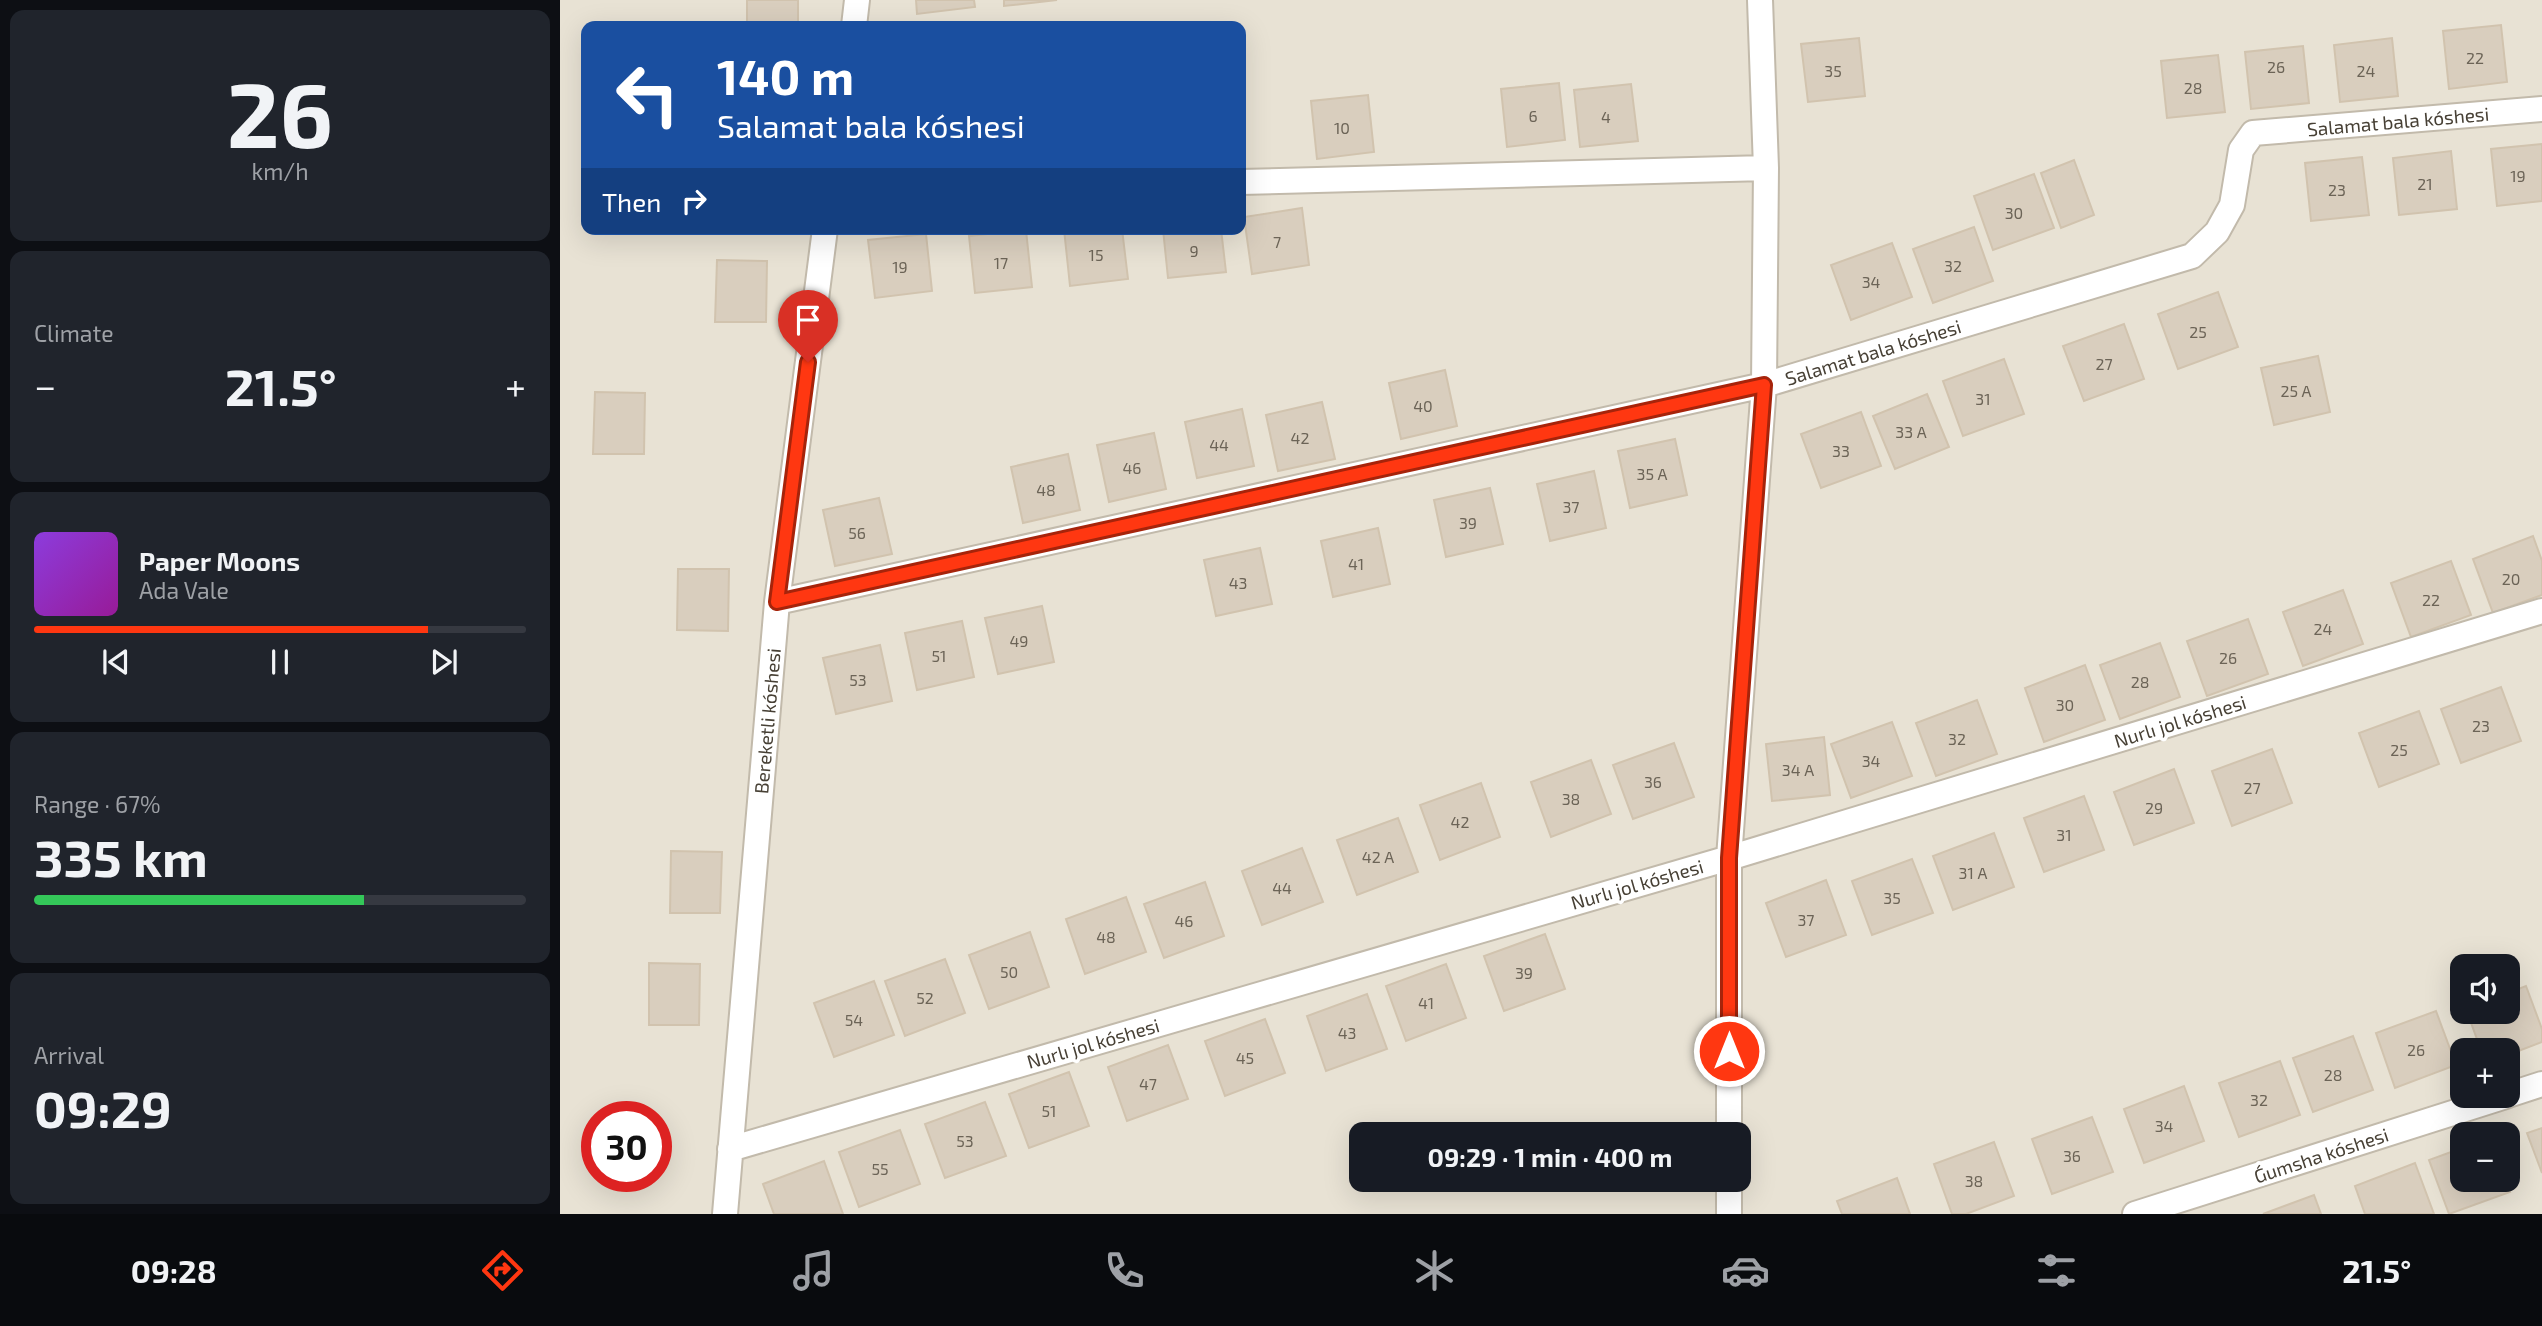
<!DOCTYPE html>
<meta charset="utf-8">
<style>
body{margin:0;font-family:"Exo 2",sans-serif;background:#20242c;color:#f1f3f6;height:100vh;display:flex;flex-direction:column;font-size:26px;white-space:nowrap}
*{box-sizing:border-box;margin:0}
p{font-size:23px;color:#9ea1a6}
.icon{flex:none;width:38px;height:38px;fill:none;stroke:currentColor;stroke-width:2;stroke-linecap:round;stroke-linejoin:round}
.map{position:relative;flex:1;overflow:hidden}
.sheet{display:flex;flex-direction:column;gap:10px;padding:10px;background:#0d0f14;width:560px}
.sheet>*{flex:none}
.banner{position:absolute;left:21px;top:21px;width:665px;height:214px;border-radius:14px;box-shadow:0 7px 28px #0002;background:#1a4fa0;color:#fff;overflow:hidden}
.tools{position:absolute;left:1890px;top:954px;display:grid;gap:14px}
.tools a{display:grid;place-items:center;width:70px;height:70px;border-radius:14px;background:#171b24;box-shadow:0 7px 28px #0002;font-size:35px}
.speed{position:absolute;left:21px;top:1101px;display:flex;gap:14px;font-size:35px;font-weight:700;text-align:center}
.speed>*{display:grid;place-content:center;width:91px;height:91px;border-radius:50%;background:#171b24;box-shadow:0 7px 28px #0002;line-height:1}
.speed .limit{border:10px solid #d22;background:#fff;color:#111}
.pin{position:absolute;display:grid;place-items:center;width:60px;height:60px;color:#fff;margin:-72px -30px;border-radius:50% 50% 50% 0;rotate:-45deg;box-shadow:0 0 7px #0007}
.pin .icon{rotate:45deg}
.me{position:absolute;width:77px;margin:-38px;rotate:0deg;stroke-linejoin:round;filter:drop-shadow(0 0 5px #0008)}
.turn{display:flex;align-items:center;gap:24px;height:147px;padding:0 21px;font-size:32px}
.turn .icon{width:91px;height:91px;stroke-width:2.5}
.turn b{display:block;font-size:49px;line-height:60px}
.then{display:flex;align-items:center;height:66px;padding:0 21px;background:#0003;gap:14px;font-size:26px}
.big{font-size:52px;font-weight:700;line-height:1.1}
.sheet .tile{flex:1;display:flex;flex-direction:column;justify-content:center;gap:10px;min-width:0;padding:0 24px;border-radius:14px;background:#20242c}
.sheet .dial{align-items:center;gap:0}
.dial b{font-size:91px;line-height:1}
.song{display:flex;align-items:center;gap:21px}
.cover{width:84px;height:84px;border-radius:10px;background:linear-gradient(135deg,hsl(270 70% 55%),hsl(300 70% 35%))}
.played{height:7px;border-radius:4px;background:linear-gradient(90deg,#ff3711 80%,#363941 80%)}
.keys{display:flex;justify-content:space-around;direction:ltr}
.heat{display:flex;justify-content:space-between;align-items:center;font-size:38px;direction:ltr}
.charge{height:10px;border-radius:5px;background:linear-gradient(90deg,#34c759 67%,#363941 0)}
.trip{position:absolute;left:789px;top:1122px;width:402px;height:70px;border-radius:14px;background:#171b24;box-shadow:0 7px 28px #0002;font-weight:700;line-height:70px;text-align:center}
.tabs{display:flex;height:112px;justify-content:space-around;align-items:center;background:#090b0e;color:#9ea1a6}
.tabs .icon{width:49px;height:49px}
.tabs .on{color:#ff3711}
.tabs b{font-size:32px;color:#f1f3f6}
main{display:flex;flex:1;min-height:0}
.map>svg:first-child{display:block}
.residential{fill:#e8e2d4;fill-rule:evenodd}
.building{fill:#d9cebe;stroke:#d1c3ae;stroke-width:2}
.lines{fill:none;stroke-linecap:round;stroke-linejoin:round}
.minor-casing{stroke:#c2baab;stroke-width:28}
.minor{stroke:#fff;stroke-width:24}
.route-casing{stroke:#a6240b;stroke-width:18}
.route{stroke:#ff3711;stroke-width:12}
.labels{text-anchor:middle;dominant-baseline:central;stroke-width:7;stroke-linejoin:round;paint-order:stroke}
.number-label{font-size:16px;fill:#6c6457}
.street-label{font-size:19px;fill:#474035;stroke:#fff}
</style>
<main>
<section class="sheet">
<div class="tile dial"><b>26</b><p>km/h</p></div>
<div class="tile"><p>Climate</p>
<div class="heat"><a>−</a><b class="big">21.5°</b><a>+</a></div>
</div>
<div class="tile">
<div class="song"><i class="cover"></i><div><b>Paper Moons</b><p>Ada Vale</p></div></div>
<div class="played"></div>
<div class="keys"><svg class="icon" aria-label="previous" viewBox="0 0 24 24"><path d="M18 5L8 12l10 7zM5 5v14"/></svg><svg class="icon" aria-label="pause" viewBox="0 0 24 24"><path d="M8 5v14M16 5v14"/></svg><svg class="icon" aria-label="next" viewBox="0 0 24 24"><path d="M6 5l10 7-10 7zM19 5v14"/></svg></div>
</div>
<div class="tile"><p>Range · 67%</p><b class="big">335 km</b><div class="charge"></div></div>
<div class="tile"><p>Arrival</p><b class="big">09:29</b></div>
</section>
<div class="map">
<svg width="1982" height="1214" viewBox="0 0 1982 1214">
<rect width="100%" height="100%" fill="#f4f0e6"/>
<!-- residential -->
<path class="residential" d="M0,0H1982V1214H0ZM26,26H681V229H26ZM1902,966H1948V1012H1902ZM1902,1050H1948V1096H1902ZM37,1116H96V1176H37ZM802,1134H1180V1180H802ZM1902,1134H1948V1180H1902Z"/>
<!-- building -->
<path class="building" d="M187,0H238V26H187Z
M356,0H414L415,7L357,14Z
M444,0H497L444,6Z
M1941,25L1947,82L1889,89L1883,31Z
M1299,38L1305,96L1248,102L1241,44Z
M1832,38L1838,96L1780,102L1774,45Z
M1743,46L1749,103L1691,109L1685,52Z
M1658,55L1665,112L1607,118L1601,61Z
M999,83L1005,140L947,147L941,89Z
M1071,84L1078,141L1020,147L1014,90Z
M808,95L814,152L757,159L751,101Z
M1982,144V201L1937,206L1931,149Z
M1891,151L1897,209L1839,215L1833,158Z
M1802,157L1809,215L1751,221L1745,163Z
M1514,160L1534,215L1501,228L1481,173Z
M1474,174L1494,228L1433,250L1414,196Z
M742,208L749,265L692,274L684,217Z
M1414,227L1433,281L1373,303L1353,249Z
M504,229H562L568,279L510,286Z
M603,229H661L666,272L608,278Z
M466,230L472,287L415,293L409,236Z
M366,234L372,291L315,298L308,240Z
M1332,243L1352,297L1291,320L1271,265Z
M157,260L207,261L206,322H155Z
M1658,292L1678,347L1618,369L1598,314Z
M1564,324L1584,379L1524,401L1503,346Z
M1758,356L1770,412L1714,425L1701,368Z
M1444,359L1464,414L1403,436L1383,381Z
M885,370L897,426L841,439L829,383Z
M35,392L85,393L84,454H33Z
M1367,394L1389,447L1335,469L1313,416Z
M762,402L775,459L718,471L706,415Z
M682,409L694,466L637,478L625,422Z
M1301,412L1321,466L1261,488L1241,434Z
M594,433L606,489L549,502L537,445Z
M1115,439L1127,495L1070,508L1058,451Z
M508,454L520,510L463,523L451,467Z
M1034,471L1046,528L990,541L977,484Z
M930,488L943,544L886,557L874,500Z
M319,498L332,554L275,566L263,510Z
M818,528L830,584L773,597L761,541Z
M1973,536L1982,561V595L1933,613L1913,559Z
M700,548L712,604L656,616L644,560Z
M1891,561L1911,615L1851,637L1831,583Z
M118,569H169L168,631L117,630Z
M1783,590L1803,644L1743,666L1723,612Z
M482,606L494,662L438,674L425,618Z
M1688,619L1708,674L1647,696L1627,641Z
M402,621L414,677L357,690L345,633Z
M1600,643L1620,697L1560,719L1540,665Z
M320,645L332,701L276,714L263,658Z
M1525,665L1545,720L1484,742L1465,688Z
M1941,687L1961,741L1901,763L1881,709Z
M1417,700L1437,754L1376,776L1356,723Z
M1859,711L1879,764L1819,787L1799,733Z
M1332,722L1352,776L1291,798L1271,744Z
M1264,737L1270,795L1212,801L1206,744Z
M1114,743L1134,797L1073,819L1053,765Z
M1712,749L1732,803L1672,826L1652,771Z
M1031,760L1051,814L991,837L971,782Z
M1614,769L1634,823L1574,845L1554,792Z
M921,783L940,837L880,860L860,805Z
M1524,796L1544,850L1484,872L1464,818Z
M838,818L858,872L797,895L777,840Z
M1434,833L1454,887L1393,910L1373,856Z
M742,848L763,902L702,925L682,871Z
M111,851L162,852L160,913H110Z
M1352,859L1373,913L1312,935L1292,881Z
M1266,880L1286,935L1226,957L1206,903Z
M645,882L664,936L604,958L584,904Z
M566,897L586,952L525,974L506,919Z
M470,932L489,987L429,1009L409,955Z
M985,934L1005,989L944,1011L924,956Z
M385,959L405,1013L345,1036L325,981Z
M89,963L140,964L139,1025H89Z
M886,964L906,1018L846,1041L826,986Z
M314,981L334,1035L274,1057L254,1003Z
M1966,986L1982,1029V1042L1948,1055V1050H1921L1907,1012H1948V993Z
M807,994L827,1049L766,1071L747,1016Z
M1876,1011L1896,1065L1835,1088L1816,1033Z
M705,1019L725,1073L665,1096L645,1041Z
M1793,1036L1813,1090L1753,1112L1733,1058Z
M608,1045L628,1099L567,1121L548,1067Z
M1720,1061L1740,1115L1679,1137L1659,1083Z
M509,1072L529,1126L469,1148L449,1094Z
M1624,1086L1644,1141L1584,1163L1564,1109Z
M425,1102L446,1156L385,1178L365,1124Z
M1532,1117L1553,1172L1492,1194L1472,1139Z
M1982,1128V1173L1967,1133Z
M340,1130L360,1184L299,1207L279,1152Z
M1434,1142L1454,1196L1406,1214H1392L1374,1164Z
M1902,1148V1180H1945L1950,1192L1889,1214L1869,1160Z
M264,1161L283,1214H214L203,1184Z
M1855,1163L1874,1214H1805L1795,1186Z
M1337,1178L1350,1214H1282L1277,1201Z
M1754,1195L1761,1214H1703Z"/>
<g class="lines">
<!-- minor casing -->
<g class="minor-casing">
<path id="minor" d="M294,26L297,0
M681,182L1206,168
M217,602L1204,385L1632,256L1657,232L1672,205L1681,150L1693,133L1982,109
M1948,1095L1982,1084
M1169,1134V858L1204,385L1206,168L1200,0
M170,1149L1169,858L1982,611
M1169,1180V1214
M165,1214L217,602L265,229
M1575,1214L1946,1096"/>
</g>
<!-- minor -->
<use href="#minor" class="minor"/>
</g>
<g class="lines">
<!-- route casing -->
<g class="route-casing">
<path id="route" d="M248,362L217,602L1204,385L1169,858V1051"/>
</g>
<!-- route -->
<use href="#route" class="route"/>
</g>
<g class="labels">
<!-- number labels -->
<g class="number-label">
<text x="1915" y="57">22</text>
<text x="1716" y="66">26</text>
<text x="1273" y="70">35</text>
<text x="1806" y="70">24</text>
<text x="1633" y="87">28</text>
<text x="973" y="115">6</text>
<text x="1046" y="116">4</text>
<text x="782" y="127">10</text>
<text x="1958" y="175">19</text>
<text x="1865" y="183">21</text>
<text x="1777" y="189">23</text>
<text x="1454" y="212">30</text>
<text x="717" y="241">7</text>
<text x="634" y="250">9</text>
<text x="536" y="254">15</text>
<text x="441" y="262">17</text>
<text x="1393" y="265">32</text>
<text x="340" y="266">19</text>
<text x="1311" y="281">34</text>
<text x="1638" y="331">25</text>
<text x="1544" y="363">27</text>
<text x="1736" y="390">25 А</text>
<text x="1423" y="398">31</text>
<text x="863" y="405">40</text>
<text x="1351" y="431">33 А</text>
<text x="740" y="437">42</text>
<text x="659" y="444">44</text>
<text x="1281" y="450">33</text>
<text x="572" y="467">46</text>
<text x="1092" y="473">35 А</text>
<text x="486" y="489">48</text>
<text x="1011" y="506">37</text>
<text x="908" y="522">39</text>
<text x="297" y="532">56</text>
<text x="796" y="563">41</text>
<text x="1951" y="578">20</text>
<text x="678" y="582">43</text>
<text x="1871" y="599">22</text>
<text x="1763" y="628">24</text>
<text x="459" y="640">49</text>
<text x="379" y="655">51</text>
<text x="1668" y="657">26</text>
<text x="298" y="679">53</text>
<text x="1580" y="681">28</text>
<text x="1505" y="704">30</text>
<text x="1921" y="725">23</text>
<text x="1397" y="738">32</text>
<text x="1839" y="749">25</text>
<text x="1311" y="760">34</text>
<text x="1238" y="769">34 А</text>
<text x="1093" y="781">36</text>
<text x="1692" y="787">27</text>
<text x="1011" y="798">38</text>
<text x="1594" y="807">29</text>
<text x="900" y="821">42</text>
<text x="1504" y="834">31</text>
<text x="818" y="856">42 А</text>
<text x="1413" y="872">31 А</text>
<text x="722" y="887">44</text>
<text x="1332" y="897">35</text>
<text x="1246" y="919">37</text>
<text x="624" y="920">46</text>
<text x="546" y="936">48</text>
<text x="449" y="971">50</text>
<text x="964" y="972">39</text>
<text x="365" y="997">52</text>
<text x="866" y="1002">41</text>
<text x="294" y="1019">54</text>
<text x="787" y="1032">43</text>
<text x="1856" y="1049">26</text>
<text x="685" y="1057">45</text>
<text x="1773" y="1074">28</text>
<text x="588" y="1083">47</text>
<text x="1699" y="1099">32</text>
<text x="489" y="1110">51</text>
<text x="1604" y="1125">34</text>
<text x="405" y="1140">53</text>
<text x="1512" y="1155">36</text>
<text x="320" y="1168">55</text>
<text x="1414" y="1180">38</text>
</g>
<!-- street labels -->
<g class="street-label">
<text transform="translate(1838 121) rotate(-5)">Salamat bala kóshesi</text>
<text transform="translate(1313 352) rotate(-17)">Salamat bala kóshesi</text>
<text transform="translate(207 721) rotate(-85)">Bereketli kóshesi</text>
<text transform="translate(1620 721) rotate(-17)">Nurlı jol kóshesi</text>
<text transform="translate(1077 884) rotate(-16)">Nurlı jol kóshesi</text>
<text transform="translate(533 1043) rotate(-16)">Nurlı jol kóshesi</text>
<text transform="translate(1761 1155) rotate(-18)">Ǵumsha kóshesi</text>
</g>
</g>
</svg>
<div class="tools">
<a><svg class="icon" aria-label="sound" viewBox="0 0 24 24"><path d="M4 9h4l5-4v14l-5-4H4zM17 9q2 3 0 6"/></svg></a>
<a>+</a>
<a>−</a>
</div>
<div class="speed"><div class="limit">30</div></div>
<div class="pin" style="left:248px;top:362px;background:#d93025"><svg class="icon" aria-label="arrive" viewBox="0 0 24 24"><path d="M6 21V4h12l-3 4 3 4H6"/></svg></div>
<svg class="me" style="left:1169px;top:1051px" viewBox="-20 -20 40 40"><circle r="17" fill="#ff3711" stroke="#fff" stroke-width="3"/><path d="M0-11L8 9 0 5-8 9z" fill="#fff"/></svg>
<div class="trip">09:29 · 1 min · 400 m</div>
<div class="banner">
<div class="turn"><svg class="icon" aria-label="left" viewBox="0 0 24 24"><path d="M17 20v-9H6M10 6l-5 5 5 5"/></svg><div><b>140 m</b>Salamat bala kóshesi</div></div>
<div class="then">Then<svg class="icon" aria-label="right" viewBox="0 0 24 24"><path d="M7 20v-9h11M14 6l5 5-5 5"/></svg></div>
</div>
</div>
</main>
<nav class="tabs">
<b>09:28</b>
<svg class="icon on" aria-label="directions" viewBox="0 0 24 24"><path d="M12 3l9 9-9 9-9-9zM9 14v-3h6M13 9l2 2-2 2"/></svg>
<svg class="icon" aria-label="music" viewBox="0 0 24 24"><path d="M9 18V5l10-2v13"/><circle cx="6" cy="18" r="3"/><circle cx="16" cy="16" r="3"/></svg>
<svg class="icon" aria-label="phone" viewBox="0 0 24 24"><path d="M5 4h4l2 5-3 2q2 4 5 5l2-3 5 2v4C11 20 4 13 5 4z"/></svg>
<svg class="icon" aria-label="climate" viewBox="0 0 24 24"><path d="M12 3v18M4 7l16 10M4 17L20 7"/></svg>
<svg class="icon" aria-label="car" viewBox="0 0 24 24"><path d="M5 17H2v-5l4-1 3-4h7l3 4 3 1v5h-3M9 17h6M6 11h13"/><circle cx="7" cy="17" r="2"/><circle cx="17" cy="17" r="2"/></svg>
<svg class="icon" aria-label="filters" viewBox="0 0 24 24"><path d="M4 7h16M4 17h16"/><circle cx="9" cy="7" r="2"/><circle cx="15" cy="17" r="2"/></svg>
<b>21.5°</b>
</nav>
